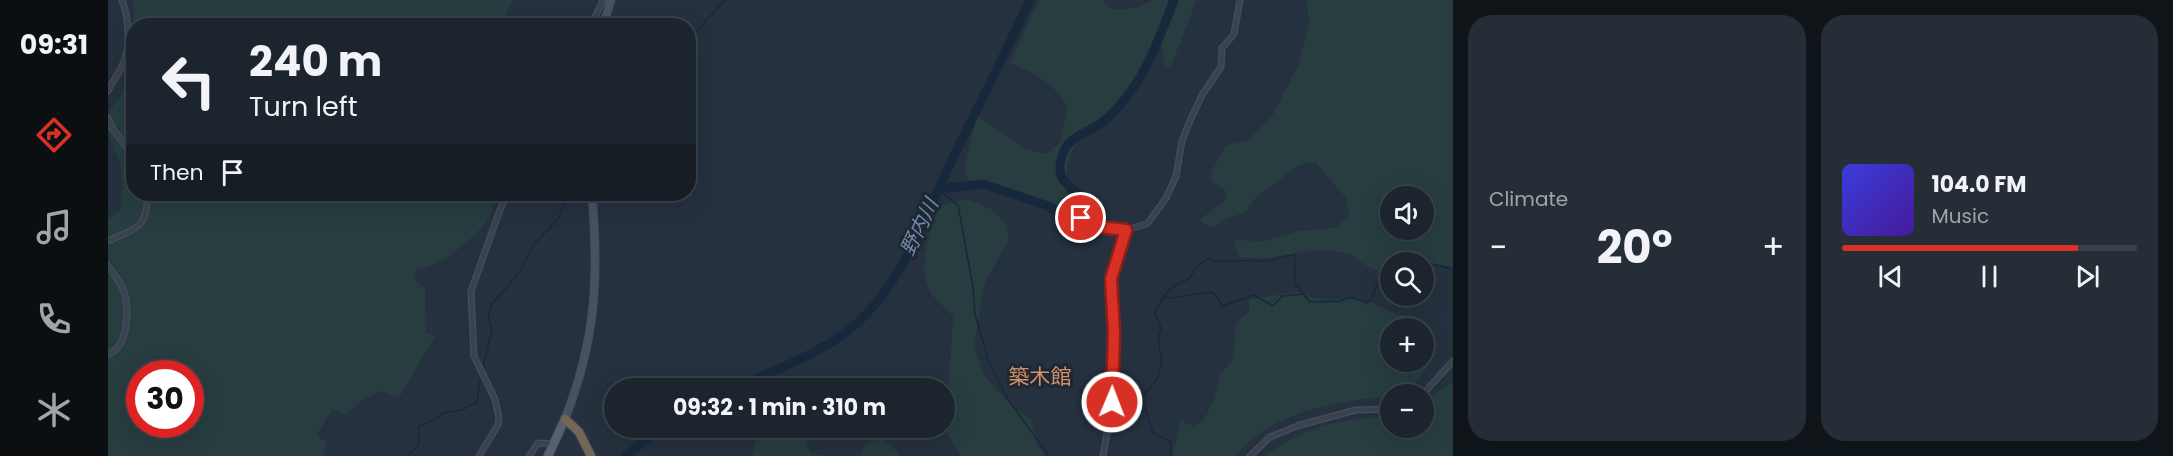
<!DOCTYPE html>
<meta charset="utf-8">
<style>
body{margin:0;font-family:Poppins,"Noto Sans JP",sans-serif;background:#252d36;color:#f1f3f6;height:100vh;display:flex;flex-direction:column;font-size:22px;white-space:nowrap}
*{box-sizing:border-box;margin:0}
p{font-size:20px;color:#a0a5aa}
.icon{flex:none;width:33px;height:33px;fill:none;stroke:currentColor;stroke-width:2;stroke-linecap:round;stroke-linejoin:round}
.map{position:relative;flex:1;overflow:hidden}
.sheet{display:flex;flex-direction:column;gap:15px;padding:15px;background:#0f1419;width:720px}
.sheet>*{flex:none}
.banner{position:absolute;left:18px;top:18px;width:570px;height:183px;border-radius:24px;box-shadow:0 6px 24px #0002,0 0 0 2px #3a424a;background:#1c252e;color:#f1f3f6;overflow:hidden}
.fabs{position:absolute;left:1272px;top:186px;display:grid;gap:12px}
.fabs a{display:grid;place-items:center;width:54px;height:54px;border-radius:50%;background:#1c252e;box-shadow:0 6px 24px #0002,0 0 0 2px #3a424a;font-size:30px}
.speed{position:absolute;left:18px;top:360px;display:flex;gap:12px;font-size:30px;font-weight:700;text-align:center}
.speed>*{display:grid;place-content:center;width:78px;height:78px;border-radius:50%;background:#1c252e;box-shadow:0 6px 24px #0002,0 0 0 2px #3a424a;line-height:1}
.speed .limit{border:9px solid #d22;background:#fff;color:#111}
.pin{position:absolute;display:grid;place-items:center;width:51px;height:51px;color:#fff;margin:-26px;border:3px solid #fff;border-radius:50%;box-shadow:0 2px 6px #0007}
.me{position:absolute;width:66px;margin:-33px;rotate:1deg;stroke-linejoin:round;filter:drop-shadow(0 0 4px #0008)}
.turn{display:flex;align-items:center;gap:21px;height:126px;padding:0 24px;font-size:27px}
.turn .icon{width:78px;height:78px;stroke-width:2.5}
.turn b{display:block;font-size:42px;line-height:51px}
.then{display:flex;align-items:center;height:57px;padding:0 24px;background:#0003;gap:12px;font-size:22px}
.big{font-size:45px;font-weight:700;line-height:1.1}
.sheet .card{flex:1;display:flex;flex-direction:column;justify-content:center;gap:9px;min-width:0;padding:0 21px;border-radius:24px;background:#252d36}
.song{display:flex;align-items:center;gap:18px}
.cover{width:72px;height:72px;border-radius:9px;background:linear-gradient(135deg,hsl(240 70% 55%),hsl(260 70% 35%))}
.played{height:6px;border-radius:3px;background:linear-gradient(90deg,#d93025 80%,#3a424a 80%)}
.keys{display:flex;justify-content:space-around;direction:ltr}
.heat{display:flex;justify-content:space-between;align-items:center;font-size:33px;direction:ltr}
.sheet .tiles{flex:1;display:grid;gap:15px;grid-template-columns:repeat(2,1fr)}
.trip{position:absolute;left:496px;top:378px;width:351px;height:60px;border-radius:30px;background:#1c252e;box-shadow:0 6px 24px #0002,0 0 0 2px #3a424a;font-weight:700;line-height:60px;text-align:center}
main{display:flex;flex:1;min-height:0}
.tab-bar{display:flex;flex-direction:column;width:108px;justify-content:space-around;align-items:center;background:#0b0f12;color:#a0a5aa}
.tab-bar .icon{width:42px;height:42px}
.tab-bar .on{color:#d93025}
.tab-bar b{font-size:27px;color:#f1f3f6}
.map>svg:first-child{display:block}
.green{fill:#273d3f;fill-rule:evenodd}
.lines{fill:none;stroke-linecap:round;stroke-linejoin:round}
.stream{stroke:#18283c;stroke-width:1.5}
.river{stroke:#18283c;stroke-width:9}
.street-casing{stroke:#454e5a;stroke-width:7}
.secondary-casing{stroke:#454e5a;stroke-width:9}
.primary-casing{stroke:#454e5a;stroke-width:10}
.highway-casing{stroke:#444d59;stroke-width:10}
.street{stroke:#39424e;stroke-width:4.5}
.secondary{stroke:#475261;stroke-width:7}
.primary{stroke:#57616e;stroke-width:8}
.highway{stroke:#746756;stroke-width:8}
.route-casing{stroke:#8d1f18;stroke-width:15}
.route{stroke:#d93025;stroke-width:10}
.labels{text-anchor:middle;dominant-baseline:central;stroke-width:6;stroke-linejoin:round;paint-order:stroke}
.water-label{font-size:20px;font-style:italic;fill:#6f89a7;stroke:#1e2733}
.quarter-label{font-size:21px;fill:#d29167;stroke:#1e2733}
</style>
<main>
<nav class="tab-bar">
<b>09:31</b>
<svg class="icon on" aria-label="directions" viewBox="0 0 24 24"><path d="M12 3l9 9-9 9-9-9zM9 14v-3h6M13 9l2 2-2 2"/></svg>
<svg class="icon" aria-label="music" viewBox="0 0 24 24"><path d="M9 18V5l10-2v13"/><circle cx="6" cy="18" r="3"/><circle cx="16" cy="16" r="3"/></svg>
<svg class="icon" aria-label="phone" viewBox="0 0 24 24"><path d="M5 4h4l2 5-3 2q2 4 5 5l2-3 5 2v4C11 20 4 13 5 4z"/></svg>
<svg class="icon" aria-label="climate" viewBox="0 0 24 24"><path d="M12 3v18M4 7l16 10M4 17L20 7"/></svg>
</nav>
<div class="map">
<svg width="1345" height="456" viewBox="0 0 1345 456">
<rect width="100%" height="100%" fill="#25313e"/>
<!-- green -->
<path class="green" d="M26,0H405L393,25L26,26V194H384C384,199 386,207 384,212C376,232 329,271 308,269L306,279L317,289L318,332L327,336L291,398L272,391L253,401L237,416L225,409L208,435L219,442L215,456H0V219L14,209L13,168L0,132V113L20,86L21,44L25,30ZM32,374H82V424H32Z
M931,0H994L1006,10L1030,7L1045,0H1089L1063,66L1057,67L1051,32C1042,53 1034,75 1021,94C1007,114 972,131 963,154C955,172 960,194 957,213L948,214L861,184L856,166L869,116L917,149L938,154L952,142L960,107C946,83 926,73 902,63Z
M1199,0H1345V267L1295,260L1282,262V267C1260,279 1255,256 1237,253C1206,246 1189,255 1159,258C1150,259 1140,257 1131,257L1125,240L1156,241L1191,231L1227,228L1241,215L1238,198L1207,162L1191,165L1148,197L1136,213L1117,219L1103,228L1091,220L1118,200L1117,190L1104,182L1103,173L1117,146L1139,140L1164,116L1191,63L1201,25ZM1282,196H1316V230H1282Z
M860,199L885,210L898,224L901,239L876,285L866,347L876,376L907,409L923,418L928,443L938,456H853L838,432L845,316C837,307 825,299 820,288C810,268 822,225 832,206Z
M1192,292C1219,306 1233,295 1257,301C1273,305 1285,316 1302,316V328H1282V362H1316V347L1325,358C1319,366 1314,378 1306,384C1285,400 1275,396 1251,400C1207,406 1156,420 1127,456H1065L1072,420L1085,426L1095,421L1105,402L1112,375L1125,359L1128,323L1141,311V299Z
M1343,383L1345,389V456H1156C1198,427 1225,420 1275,417L1279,434L1303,428H1316V402Z
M650,428H700L699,445L703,454L721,456H644Z
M773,438L787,449L791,456H753L757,444Z"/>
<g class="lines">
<!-- stream -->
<path class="stream" d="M585,35L617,0
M580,43L581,42
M830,189L850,205L865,287L867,314L881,362L899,398L941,456
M971,194L978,195L982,223
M1284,262L1296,257L1345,269
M1055,296L1061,298L1105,292L1115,306L1146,295L1165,306L1174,296L1197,294
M375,367L384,330L380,318L383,305L410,274L427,243L451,218L459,194
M1035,396L1049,379L1054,362L1050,340L1053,328L1047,313C1053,297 1064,284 1081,279L1087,269L1101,257L1103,261H1160L1187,254V284L1202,302L1232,301L1244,297L1258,303L1262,301C1269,288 1271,273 1282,263
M1035,401L1045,433L1063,442L1062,456
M299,456L311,444V426L326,420L335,413L354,410L369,402L372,380"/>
<!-- river -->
<path class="river" d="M830,189L875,184L940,206L957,216H965L969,208L971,194C954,182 947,175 955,153C960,138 978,133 990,125C998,120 1005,113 1011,106C1039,75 1051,38 1066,0
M628,388C667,369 714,354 748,324C797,280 816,217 844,160C870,106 897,54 922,0
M517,456L554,428"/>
<!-- street casing -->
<g class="street-casing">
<path id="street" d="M483,26L495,0
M0,91C4,82 10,75 14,66C23,48 21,18 14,0
M0,118L4,128L26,157
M973,218L982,226L1018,230
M0,241C27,229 41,227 39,194
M0,266C6,275 15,284 17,295C21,312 20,348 0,354
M1315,394L1345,361
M371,456L390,425L391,418L387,399L366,356L363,291L393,207L401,194
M421,456L430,443L445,444
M995,456L1004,403L1006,332L1003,279L1018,230L1039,224L1058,198L1068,176L1074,141L1081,123L1094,95L1113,67L1114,48L1126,34L1132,0
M1142,456L1162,437L1192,425L1248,410L1282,409"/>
</g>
<!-- secondary casing -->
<g class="secondary-casing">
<path id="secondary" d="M495,26L503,0
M457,419C488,339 491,279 484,194"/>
</g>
<!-- primary casing -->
<g class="primary-casing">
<path id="primary" d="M440,456L457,419"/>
</g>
<!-- highway casing -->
<g class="highway-casing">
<path id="highway" d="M457,419L471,432L483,456"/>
</g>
<!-- street -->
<use href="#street" class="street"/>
<!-- secondary -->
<use href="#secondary" class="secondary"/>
<!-- primary -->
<use href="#primary" class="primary"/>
<!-- highway -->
<use href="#highway" class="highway"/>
</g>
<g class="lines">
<!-- route casing -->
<g class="route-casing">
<path id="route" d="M973,218L982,226L1018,230L1003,279L1006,332L1004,402"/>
</g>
<!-- route -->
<use href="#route" class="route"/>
</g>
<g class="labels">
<!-- water labels -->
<g class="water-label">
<text transform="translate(811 227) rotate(-64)">野内川</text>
</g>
<!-- quarter labels -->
<g class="quarter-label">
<text x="932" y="376">築木館</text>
</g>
</g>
</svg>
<div class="fabs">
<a><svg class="icon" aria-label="sound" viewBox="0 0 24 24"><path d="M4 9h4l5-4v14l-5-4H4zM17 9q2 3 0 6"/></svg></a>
<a><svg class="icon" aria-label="search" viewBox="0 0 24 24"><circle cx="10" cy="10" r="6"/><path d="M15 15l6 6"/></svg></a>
<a>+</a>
<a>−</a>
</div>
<div class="speed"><div class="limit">30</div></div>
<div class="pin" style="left:973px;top:218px;background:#d93025"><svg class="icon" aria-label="arrive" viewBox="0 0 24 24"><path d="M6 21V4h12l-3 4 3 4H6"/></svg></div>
<svg class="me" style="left:1004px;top:402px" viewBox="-20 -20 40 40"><circle r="17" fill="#d93025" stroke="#fff" stroke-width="3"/><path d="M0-11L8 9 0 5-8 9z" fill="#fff"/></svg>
<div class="trip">09:32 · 1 min · 310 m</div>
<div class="banner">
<div class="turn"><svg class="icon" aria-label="left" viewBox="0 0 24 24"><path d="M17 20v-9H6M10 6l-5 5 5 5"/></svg><div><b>240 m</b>Turn left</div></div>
<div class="then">Then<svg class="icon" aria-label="arrive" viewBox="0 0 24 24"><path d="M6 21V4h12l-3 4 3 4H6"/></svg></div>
</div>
</div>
<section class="sheet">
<div class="tiles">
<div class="card"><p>Climate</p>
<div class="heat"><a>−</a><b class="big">20°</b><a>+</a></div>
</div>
<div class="card">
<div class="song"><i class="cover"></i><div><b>104.0 FM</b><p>Music</p></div></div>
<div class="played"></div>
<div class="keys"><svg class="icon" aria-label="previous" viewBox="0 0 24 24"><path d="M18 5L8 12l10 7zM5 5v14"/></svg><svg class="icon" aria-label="pause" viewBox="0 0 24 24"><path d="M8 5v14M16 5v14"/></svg><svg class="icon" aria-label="next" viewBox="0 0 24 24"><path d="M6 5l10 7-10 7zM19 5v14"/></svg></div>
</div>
</div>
</section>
</main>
